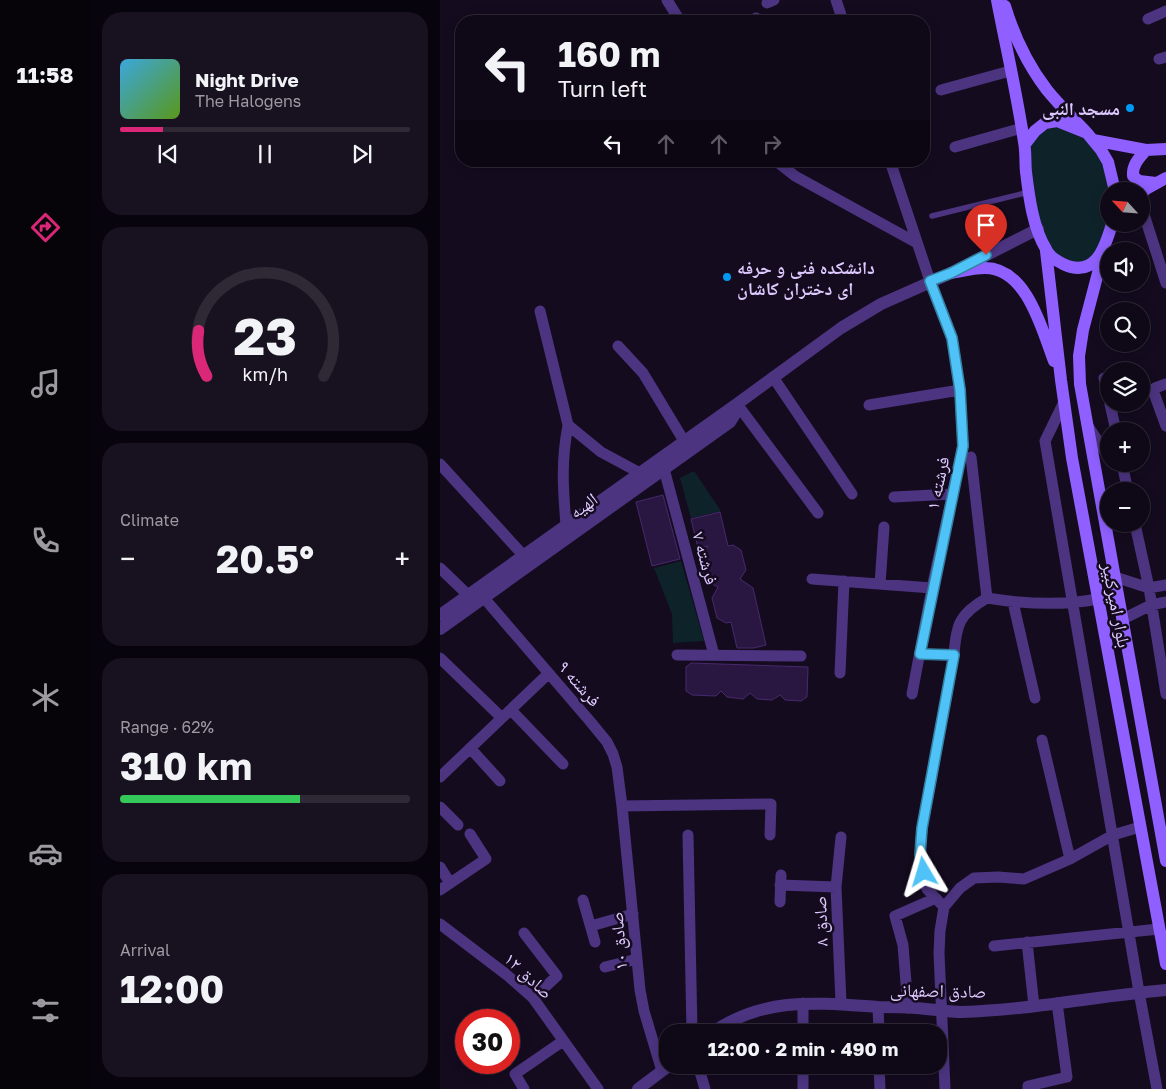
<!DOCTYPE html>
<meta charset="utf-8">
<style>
body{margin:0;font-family:"Golos Text","Noto Naskh Arabic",sans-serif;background:#181120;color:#f1f3f6;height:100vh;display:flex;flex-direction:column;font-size:19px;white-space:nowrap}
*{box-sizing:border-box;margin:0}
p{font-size:16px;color:#9b9aa1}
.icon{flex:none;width:28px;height:28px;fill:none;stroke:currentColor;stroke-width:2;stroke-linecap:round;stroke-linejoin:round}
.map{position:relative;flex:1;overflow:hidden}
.details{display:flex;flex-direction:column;gap:12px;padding:12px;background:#08040d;width:350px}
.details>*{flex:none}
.banner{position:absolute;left:15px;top:15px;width:475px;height:152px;border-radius:20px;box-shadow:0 2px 12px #0003,0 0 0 1px #2f2936;background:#0f0817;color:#f1f3f6;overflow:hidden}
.needle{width:32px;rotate:296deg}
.fabs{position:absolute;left:660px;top:182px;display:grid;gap:10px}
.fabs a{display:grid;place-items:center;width:50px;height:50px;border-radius:50%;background:#0f0817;box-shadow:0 2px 12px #0003,0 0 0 1px #2f2936;font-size:25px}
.speed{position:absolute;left:15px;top:1009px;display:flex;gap:10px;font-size:25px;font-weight:700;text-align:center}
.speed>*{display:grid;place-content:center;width:65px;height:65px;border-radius:50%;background:#0f0817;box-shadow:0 2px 12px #0003,0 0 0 1px #2f2936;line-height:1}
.speed .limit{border:8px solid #d22;background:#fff;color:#111}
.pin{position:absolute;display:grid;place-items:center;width:42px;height:42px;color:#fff;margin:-51px -21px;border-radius:50% 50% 50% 0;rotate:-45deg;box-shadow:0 0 5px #0007}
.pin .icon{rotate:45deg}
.me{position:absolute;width:55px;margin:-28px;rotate:353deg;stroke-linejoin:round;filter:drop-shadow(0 0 4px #0008)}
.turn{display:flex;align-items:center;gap:18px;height:105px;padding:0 20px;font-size:22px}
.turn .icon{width:65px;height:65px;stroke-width:2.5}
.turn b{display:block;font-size:35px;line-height:42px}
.lanes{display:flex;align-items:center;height:48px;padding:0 20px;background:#0003;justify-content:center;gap:25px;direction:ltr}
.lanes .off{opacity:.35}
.big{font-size:38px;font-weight:700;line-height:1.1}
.details .card{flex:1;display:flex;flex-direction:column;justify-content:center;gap:8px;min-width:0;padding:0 18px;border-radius:20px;background:#181120}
.details .dial{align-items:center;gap:0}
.dial svg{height:130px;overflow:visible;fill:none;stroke:#2f2936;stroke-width:7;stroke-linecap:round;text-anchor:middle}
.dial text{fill:#f1f3f6;stroke:none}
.song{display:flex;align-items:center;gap:15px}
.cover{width:60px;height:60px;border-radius:8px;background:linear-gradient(135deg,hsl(200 70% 55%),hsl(90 70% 35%))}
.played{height:5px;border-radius:2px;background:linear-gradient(90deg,#db2777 15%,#2f2936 15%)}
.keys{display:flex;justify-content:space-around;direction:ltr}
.heat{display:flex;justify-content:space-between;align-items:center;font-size:28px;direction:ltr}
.charge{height:8px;border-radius:4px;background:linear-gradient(90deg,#34c759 62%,#2f2936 0)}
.trip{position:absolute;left:219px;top:1024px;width:288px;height:50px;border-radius:20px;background:#0f0817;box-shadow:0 2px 12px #0003,0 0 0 1px #2f2936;font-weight:700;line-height:50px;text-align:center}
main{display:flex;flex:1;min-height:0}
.tabs{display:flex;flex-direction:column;width:90px;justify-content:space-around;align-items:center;background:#060309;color:#9b9aa1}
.tabs .icon{width:35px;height:35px}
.tabs .selected{color:#db2777}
.tabs b{font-size:22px;color:#f1f3f6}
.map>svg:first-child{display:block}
.green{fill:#0e2329}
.building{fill:#2a1741;stroke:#48286e}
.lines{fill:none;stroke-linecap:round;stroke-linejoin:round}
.service{stroke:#4c3480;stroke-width:5.5}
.minor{stroke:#4c3480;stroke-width:11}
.tertiary{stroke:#4c3480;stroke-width:12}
.secondary{stroke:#8f60ff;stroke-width:12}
.route-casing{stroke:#337fa1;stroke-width:12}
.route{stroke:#4fc3f7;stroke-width:9}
.poi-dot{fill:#009af4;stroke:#140b1f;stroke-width:2}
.labels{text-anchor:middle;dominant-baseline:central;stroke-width:5;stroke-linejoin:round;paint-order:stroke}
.poi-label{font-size:18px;font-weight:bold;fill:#dec9ff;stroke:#140b1f;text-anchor:end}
.street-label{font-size:18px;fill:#dec9ff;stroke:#140b1f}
</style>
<main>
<nav class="tabs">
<b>11:58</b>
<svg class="icon selected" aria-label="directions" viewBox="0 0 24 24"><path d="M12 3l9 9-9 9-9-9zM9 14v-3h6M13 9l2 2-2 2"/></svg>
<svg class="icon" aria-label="music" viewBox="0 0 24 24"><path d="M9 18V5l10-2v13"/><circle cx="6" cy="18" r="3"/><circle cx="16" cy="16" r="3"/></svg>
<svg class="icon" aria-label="phone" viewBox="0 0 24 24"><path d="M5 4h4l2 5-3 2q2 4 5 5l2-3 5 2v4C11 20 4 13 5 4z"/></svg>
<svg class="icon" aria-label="climate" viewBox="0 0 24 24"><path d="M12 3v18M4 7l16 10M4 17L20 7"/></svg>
<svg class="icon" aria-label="car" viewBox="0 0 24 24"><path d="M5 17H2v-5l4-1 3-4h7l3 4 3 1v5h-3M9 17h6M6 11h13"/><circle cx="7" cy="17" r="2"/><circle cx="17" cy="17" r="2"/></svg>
<svg class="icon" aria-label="filters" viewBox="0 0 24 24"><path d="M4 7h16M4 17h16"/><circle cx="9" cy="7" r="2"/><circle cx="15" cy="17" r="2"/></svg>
</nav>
<section class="details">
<div class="card">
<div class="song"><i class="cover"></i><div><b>Night Drive</b><p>The Halogens</p></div></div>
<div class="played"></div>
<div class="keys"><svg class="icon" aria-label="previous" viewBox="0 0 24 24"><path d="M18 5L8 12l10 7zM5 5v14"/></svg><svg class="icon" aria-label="pause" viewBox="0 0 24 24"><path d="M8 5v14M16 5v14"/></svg><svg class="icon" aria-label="next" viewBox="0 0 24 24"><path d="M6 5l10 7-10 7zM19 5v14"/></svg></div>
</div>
<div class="card dial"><svg viewBox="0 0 100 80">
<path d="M14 69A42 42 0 1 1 86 69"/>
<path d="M14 69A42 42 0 0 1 9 41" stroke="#db2777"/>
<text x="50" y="56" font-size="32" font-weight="700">23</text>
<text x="50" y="72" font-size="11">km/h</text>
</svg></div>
<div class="card"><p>Climate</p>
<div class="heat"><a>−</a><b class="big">20.5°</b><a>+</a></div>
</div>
<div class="card"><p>Range · 62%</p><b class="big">310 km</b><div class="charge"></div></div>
<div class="card"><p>Arrival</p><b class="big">12:00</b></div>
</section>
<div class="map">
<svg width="726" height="1089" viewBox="0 0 726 1089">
<rect width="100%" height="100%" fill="#140b1f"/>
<!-- green -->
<path class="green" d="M606,124H625L659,150L669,191V224L661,250L647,265L618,259L599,229L586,145Z
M254,471L281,511L251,518L240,478Z
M241,561L264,641L233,643L232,614L214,568Z"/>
<!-- building -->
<path class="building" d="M223,495L240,559L212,566L196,502Z
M280,512L288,546L293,545L301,550L306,570L300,579L313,588L326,645L314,648H297L291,622L286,623L277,618L272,598L278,587L266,581L260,560L268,546L258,548L251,519Z
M251,663L368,667L367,697L361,701L345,700L340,695L332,700L317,699L310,693L303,699L287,697L281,691L276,696L252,695L246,691V667Z"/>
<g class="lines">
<!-- service -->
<path class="service" d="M492,216L589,192"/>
<!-- minor -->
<path class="minor" d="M227,0L240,21
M396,0L403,21
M327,3L334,0
M316,18L317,21
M708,19L726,11
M719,59L726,57
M501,90L570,71
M515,147L582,128
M336,161L355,176L477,243
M450,161L490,281L512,338L520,390L523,446L492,588L472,694
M701,205L726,283
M100,311L128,425L161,452L200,473
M178,346L203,373L244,441
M333,377L412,494
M664,378L669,399
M726,384L715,388L714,393L726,426
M624,402L605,441L699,992L717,1089
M297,404L378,513
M670,404L676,431
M429,405L520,390
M648,426L669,458
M531,457L547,598
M0,464L83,555
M682,464L688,491
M224,469L274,655
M454,497L513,494
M695,524L709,588L726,694
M126,525C123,488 121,462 128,425
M0,568L28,595
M675,577L709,588L726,585
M372,579L492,588
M440,584L444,527
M44,598L149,720L167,742L173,754L177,767L182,806L200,990L204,1011L222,1071
M547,598C584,604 621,606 658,599
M573,602L595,698
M683,619L711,605L726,602
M480,654L514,655
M237,655L361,656
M0,658L62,718
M400,673L404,581
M71,710L123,764
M602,740L630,859
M30,748L60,781
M0,777L108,674
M182,806L331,804L330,835
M0,807L18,825
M248,835L252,1032
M401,837L396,887L401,1003
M0,867L10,883
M340,885L396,887
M0,890L46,859L30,834
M143,900L155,942
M340,902L341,875
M504,907L487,889L480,855L482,829L514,655C516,625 519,614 547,598
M0,924L67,975L93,998L158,1089
M151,926L193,914
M84,933L117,976L93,998
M587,942L594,1006
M554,946L719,929
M165,967L197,959
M438,1007L439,1032
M468,1008L463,945L455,916L496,898
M363,1032V1003
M258,1065L265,1089
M439,1065L440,1089
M84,1089L75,1074L123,1041
M363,1089V1065
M505,1089L499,953L500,931L504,907L520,888L534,878L558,877L584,879L630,859L673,835L700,827
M588,1089V1086L627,1077L617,1003"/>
<!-- tertiary -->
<path class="tertiary" d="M0,615L297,404L401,328L441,304L511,273L598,229
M0,629L290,422L295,414L297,404
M273,1032C325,996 379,1003 438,1007C451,1007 464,1007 476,1008C491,1009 507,1012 522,1012C590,1010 658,996 726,990
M198,1089L230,1065"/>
<!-- secondary -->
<path class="secondary" d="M557,0C566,47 577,94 584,142C586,152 585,162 586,172C589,197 593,228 606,249C609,256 617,261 623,264C655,279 665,248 672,224
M565,6C574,36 588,65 607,90C619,105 634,119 647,133
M653,140L706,150L726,149
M585,144L595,131L605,123L617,121L647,133L661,150L668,162L675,191
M706,150C699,158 692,165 693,176L699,181L716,183
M701,194L706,189L726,178
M664,250L643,330L639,356L640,384L726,861
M606,251L621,380L632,458L726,964
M511,273C522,271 534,268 545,268C587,268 602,330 614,361"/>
</g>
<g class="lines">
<!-- route casing -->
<g class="route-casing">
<path id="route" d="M484,872L480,855L482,828L514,655L480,654L523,446L520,390L512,338L490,281L511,273L546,255"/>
</g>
<!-- route -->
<use href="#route" class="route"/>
</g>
<!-- markers -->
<g class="poi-dot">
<circle cx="690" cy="108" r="5"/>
<circle cx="287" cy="277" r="5"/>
</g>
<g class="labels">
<!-- poi labels -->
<g class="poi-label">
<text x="680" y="108">مسجد النبی</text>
<text x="297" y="267" text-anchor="start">دانشکده فنی و حرفه<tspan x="297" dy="21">ای دختران کاشان</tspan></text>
</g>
<!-- street labels -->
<g class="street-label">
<text transform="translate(497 483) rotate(-78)">فرشته ۱</text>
<text transform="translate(143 505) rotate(-36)">الهیه</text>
<text transform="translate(266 558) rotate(75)">فرشته ۷</text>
<text transform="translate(677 605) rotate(79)">بلوار امیرکبیر</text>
<text transform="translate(140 683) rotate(49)">فرشته ۹</text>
<text transform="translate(380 921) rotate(-92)">صادق ۸</text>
<text transform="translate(178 941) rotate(-95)">صادق ۱۰</text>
<text transform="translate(89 975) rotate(43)">صادق ۱۲</text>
<text transform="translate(498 990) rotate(1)">صادق اصفهانی</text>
</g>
</g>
</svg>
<div class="fabs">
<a><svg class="needle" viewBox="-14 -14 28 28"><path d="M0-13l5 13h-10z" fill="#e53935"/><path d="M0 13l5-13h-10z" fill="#9b9aa1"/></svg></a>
<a><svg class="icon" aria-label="sound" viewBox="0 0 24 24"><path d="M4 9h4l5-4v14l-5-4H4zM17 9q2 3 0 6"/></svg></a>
<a><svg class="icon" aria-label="search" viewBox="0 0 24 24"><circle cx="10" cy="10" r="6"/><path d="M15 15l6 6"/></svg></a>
<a><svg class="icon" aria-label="layers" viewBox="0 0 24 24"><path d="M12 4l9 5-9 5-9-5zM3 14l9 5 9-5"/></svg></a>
<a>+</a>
<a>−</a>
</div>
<div class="speed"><div class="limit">30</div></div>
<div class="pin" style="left:546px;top:255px;background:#d93025"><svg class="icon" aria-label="arrive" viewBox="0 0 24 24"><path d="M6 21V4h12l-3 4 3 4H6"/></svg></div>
<svg class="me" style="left:484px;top:872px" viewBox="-20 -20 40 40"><path d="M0-17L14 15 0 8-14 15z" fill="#4fc3f7" stroke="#fff" stroke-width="4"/></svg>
<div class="trip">12:00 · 2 min · 490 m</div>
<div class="banner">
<div class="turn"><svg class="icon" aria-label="left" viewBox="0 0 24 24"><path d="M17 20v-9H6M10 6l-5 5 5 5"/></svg><div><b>160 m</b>Turn left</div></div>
<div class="lanes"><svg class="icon" aria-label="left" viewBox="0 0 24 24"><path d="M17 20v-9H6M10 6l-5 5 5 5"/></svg><svg class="icon off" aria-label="ahead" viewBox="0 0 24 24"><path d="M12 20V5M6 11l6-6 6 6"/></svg><svg class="icon off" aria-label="ahead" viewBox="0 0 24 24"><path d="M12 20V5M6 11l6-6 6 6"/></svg><svg class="icon off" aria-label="right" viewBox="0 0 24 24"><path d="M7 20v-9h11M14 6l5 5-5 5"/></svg></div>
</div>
</div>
</main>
